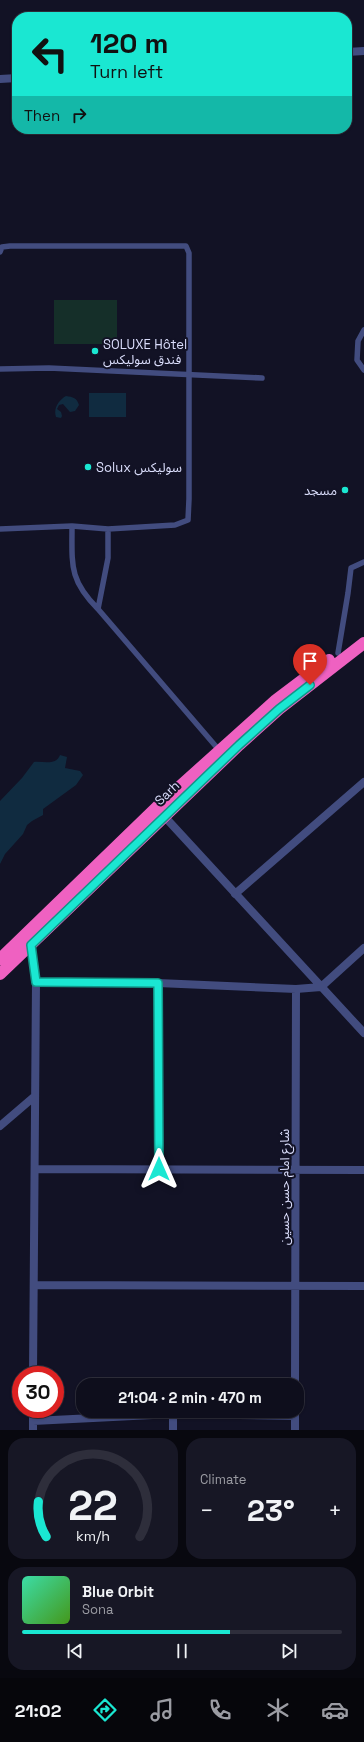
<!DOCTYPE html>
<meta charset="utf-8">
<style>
body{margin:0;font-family:"Space Grotesk","Noto Sans Arabic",sans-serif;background:#171725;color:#f1f3f6;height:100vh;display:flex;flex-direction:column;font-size:15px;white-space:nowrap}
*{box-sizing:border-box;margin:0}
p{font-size:13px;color:#9b9ca3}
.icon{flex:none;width:22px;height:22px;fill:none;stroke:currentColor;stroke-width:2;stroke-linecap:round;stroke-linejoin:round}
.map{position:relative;height:1430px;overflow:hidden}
.details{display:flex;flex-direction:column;gap:8px;padding:8px;background:#08080f;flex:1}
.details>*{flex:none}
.hud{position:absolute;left:12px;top:12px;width:340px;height:122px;border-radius:16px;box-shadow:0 1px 3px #0004,0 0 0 1px #2e2e3b;background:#1ae7d2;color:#111;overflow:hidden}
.speed{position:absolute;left:12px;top:1366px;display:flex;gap:8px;font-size:20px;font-weight:700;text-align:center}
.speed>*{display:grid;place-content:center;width:52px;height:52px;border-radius:50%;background:#0e0e1c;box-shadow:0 1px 3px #0004,0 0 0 1px #2e2e3b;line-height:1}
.speed .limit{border:6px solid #d22;background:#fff;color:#111}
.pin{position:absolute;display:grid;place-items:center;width:34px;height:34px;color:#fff;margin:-41px -17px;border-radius:50% 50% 50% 0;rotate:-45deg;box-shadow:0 0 4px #0007}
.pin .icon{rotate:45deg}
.me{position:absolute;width:44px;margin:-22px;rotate:0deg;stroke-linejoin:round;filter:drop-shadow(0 0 3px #0008)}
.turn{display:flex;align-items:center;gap:14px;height:84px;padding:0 12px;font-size:18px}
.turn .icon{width:52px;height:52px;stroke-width:2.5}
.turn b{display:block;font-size:28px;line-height:34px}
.then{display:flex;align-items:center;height:38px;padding:0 12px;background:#0003;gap:8px;font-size:15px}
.big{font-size:30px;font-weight:600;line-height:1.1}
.details .widget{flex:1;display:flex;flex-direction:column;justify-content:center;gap:6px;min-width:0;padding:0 14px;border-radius:16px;background:#171725}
.details .dial{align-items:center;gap:0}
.dial svg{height:104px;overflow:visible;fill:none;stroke:#2e2e3b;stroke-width:7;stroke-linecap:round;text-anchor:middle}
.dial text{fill:#f1f3f6;stroke:none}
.song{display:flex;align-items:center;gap:12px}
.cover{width:48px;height:48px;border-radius:6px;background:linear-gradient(135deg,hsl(160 70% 55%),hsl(100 70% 35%))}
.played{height:4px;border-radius:2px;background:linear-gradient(90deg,#1ae7d2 65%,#2e2e3b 65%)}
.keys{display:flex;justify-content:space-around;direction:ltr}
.heat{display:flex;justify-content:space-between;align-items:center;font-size:22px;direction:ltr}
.details .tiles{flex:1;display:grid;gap:8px;grid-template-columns:1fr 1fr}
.widget:last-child{grid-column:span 2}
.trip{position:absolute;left:76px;top:1378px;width:228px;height:40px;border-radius:16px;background:#0e0e1c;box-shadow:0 1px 3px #0004,0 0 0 1px #2e2e3b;font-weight:600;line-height:40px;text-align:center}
.tab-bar{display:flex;height:64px;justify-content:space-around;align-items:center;background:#06060b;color:#9b9ca3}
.tab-bar .icon{width:28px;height:28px}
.tab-bar .on{color:#1ae7d2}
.tab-bar b{font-size:18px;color:#f1f3f6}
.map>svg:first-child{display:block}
.green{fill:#152f29}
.water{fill:#102b40}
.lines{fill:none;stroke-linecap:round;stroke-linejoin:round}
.lane{stroke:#424c7f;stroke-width:5.5}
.street{stroke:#424c7f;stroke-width:8}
.highway{stroke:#ef61c1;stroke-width:12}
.route-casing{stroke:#119688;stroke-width:10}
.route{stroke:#1ae7d2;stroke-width:7}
.poi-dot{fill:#1ae7d2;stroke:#121225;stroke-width:1.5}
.labels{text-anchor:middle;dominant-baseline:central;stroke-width:4;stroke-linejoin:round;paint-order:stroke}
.poi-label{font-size:13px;fill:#daddfb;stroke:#121225;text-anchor:start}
.street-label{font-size:13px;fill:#daddfb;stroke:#121225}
</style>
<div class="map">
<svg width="364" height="1430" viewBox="0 0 364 1430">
<rect width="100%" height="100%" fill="#121225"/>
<!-- green -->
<path class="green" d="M54,300H117V344H54Z"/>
<!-- water -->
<path class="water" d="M89,393H126V417H89Z
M66,396C73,397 77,398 79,405L75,411L70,412L63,404L59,405L57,409L61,412L62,416L61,418L56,417C53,408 59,400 66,396Z
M60,755L67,757L65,768L80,771L83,775L76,785L43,809V815L32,821L27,825L23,834L5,854L0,864V801L22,778L34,762C43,761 56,766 60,755Z"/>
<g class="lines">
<!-- lane -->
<path class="lane" d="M0,252L2,247L10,246H186L189,253V499L188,520L175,525L108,529L72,526L0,529
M364,330L358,341L357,360L364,370
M0,369L49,368L262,378
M72,526C72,565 69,580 98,609L219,750
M98,609L108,558V529
M338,653L348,593L351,568L364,562"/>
<!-- street -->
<path class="street" d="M347,52L364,51
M0,79L17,78
M164,816L364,1033
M235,894L364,782
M31,945L36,982L33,1375
M36,982L158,983L296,989L321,987L364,948
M158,983L159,1169
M0,1126L35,1096
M35,1169L364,1170
M34,1285L364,1286
M295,1385L296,989
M33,1409V1430
M173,1414V1430
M33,1421L173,1414L295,1416
M295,1430V1412"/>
<!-- highway -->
<path class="highway" d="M0,959L157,807L276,700L329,660
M0,974L239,745L279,709L364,643"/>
</g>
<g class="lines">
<!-- route casing -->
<g class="route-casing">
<path id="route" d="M159,1169L158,983L36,982L31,945L239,745L279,709L310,685"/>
</g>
<!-- route -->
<use href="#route" class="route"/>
</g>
<!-- markers -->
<g class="poi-dot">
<circle cx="95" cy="351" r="4"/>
<circle cx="88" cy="467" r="4"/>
<circle cx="345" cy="490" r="4"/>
</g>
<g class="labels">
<!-- poi labels -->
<g class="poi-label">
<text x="103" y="344">SOLUXE Hôtel<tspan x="103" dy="15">فندق سوليكس</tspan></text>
<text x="96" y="467">Solux سوليكس</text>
<text x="337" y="490" text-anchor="end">مسجد</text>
</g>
<!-- street labels -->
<g class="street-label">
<text transform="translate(167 793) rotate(-44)">Sarh</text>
<text transform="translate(284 1187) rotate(-90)">شارع امام حسن حسين</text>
</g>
</g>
</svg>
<div class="speed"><div class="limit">30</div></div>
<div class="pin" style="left:310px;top:685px;background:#d93025"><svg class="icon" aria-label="arrive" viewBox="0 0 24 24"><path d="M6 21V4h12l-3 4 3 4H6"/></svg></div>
<svg class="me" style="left:159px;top:1169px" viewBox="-20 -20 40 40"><path d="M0-17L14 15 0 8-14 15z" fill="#1ae7d2" stroke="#fff" stroke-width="4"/></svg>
<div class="trip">21:04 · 2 min · 470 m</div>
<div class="hud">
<div class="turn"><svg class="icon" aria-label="left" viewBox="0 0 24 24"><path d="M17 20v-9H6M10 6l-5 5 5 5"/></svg><div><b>120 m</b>Turn left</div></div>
<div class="then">Then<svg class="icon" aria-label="right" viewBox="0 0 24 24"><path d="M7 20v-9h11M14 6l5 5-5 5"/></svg></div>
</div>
</div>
<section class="details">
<div class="tiles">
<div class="widget dial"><svg viewBox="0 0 100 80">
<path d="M14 69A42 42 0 1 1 86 69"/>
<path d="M14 69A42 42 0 0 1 8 42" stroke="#1ae7d2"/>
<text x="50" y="56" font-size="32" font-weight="700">22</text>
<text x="50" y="72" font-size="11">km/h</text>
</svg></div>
<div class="widget"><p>Climate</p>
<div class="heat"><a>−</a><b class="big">23°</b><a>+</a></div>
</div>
<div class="widget">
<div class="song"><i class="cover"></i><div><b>Blue Orbit</b><p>Sona</p></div></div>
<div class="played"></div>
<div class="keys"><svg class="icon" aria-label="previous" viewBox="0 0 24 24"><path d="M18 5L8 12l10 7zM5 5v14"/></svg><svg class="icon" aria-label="pause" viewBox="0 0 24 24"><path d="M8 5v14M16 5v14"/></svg><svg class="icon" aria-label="next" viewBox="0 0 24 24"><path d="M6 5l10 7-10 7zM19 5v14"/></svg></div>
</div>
</div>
</section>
<nav class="tab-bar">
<b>21:02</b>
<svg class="icon on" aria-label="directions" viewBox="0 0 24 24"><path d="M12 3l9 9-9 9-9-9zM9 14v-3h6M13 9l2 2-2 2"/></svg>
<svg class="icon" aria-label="music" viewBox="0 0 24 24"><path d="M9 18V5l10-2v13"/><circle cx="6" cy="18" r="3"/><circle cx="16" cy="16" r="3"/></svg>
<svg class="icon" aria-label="phone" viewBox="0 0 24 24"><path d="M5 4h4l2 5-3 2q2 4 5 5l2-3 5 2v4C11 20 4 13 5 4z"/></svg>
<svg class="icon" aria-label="climate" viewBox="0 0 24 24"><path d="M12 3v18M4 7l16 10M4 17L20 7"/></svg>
<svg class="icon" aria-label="car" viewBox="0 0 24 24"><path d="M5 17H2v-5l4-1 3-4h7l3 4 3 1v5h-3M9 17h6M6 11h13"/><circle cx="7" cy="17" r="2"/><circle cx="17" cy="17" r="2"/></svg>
</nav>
